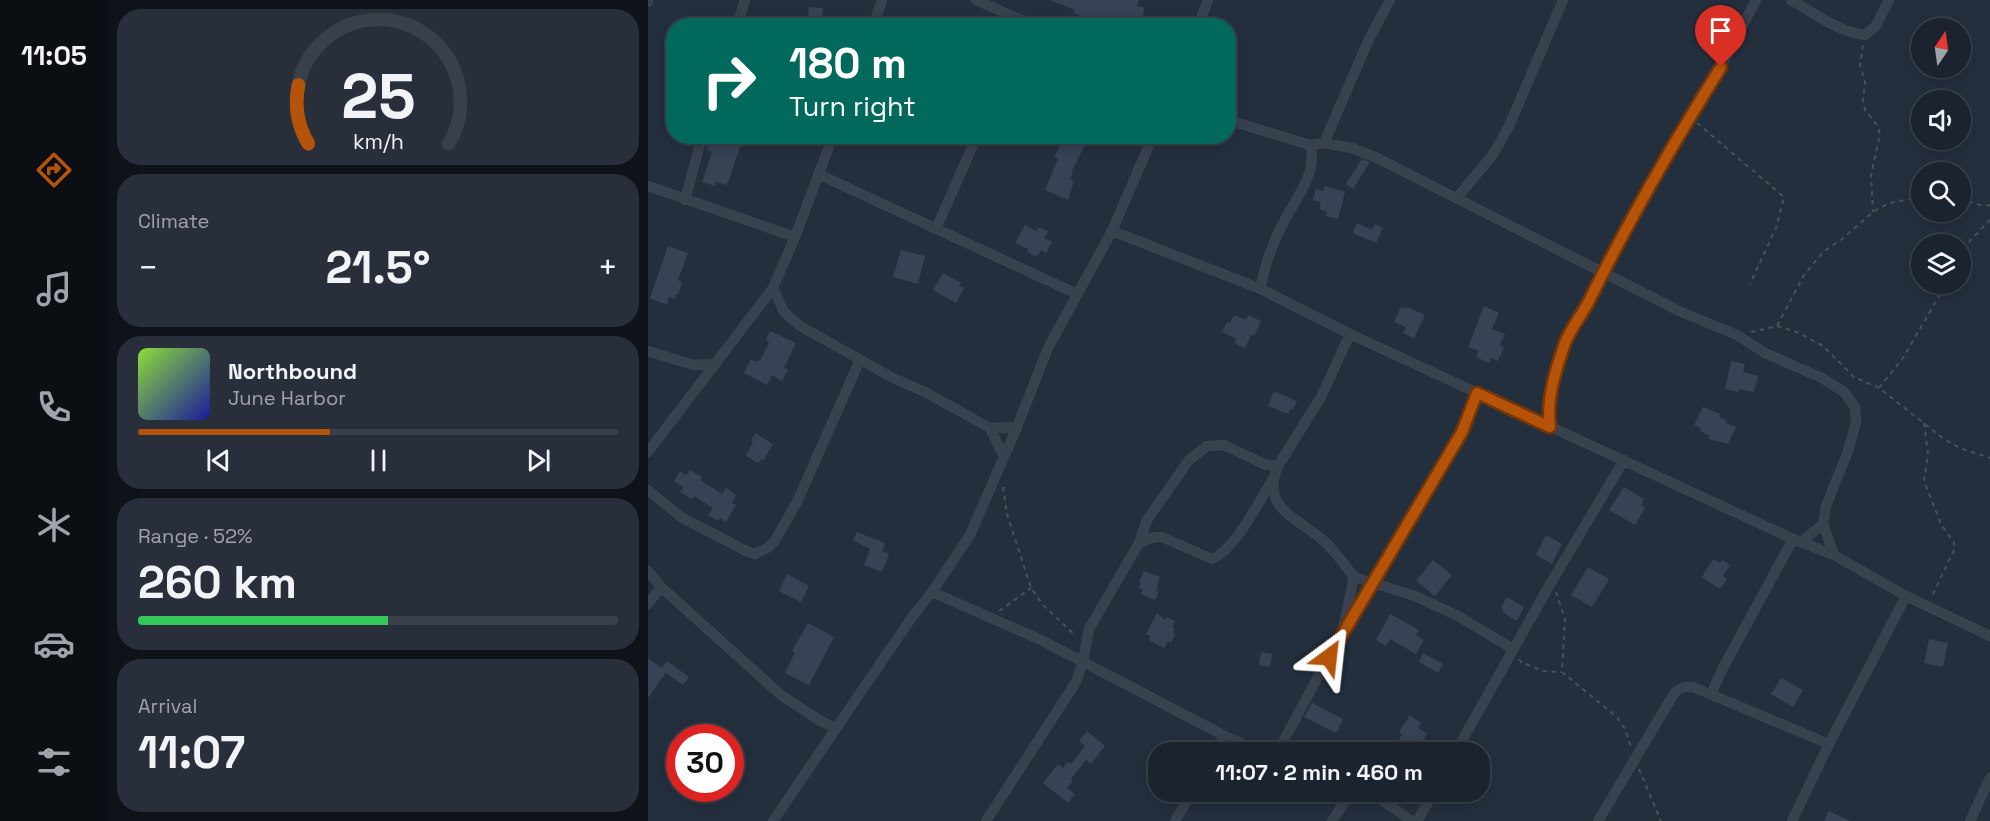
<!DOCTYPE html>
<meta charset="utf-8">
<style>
body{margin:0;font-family:"Space Grotesk",sans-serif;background:#282f3a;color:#f1f3f6;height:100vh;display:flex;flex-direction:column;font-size:22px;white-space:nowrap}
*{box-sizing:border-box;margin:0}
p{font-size:20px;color:#a0a4aa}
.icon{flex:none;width:33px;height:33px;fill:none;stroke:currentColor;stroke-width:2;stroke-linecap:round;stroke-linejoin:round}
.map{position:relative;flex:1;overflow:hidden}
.drawer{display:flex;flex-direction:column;gap:9px;padding:9px;background:#0f1319;width:540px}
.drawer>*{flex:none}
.guide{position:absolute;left:18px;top:18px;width:570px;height:126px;border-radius:24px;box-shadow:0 3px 15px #0003,0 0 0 2px #39404a;background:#00695c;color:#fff;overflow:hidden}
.needle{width:39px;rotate:13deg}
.fabs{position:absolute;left:1263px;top:18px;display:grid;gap:12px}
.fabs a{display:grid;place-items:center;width:60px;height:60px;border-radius:50%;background:#1b232e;box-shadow:0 3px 15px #0003,0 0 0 2px #39404a;font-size:30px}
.speed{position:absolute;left:18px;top:724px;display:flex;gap:12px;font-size:30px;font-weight:700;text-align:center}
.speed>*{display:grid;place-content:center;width:78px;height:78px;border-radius:50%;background:#1b232e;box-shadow:0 3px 15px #0003,0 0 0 2px #39404a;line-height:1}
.speed .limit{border:9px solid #d22;background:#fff;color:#111}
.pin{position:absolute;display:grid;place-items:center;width:51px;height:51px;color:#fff;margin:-62px -26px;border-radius:50% 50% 50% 0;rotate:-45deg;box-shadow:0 0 6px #0007}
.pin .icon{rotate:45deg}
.me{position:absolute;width:66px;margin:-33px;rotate:30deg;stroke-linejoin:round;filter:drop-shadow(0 0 4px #0008)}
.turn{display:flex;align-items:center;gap:21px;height:126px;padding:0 24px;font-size:27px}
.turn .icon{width:78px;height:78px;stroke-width:2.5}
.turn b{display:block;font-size:42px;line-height:51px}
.big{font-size:45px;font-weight:800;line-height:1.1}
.drawer .card{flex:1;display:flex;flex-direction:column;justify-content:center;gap:9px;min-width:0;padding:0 21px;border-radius:24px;background:#282f3a}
.drawer .dial{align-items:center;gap:0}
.dial svg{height:156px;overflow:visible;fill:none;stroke:#39404a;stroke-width:7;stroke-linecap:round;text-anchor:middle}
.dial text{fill:#f1f3f6;stroke:none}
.song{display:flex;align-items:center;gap:18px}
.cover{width:72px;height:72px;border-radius:9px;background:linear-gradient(135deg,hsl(90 70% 55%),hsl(240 70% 35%))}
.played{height:6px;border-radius:3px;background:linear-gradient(90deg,#b45309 40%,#39404a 40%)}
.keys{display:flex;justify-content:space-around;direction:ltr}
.heat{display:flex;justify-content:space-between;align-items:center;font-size:33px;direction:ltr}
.charge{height:9px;border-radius:4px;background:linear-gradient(90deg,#34c759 52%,#39404a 0)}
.trip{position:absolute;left:500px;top:742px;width:342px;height:60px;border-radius:24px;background:#1b232e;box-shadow:0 3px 15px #0003,0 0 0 2px #39404a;font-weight:800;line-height:60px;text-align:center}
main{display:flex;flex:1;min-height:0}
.tabs{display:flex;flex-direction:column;width:108px;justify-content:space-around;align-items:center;background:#0b0e12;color:#a0a4aa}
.tabs .icon{width:42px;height:42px}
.tabs .current{color:#b45309}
.tabs b{font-size:27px;color:#f1f3f6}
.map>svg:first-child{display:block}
.building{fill:#364354}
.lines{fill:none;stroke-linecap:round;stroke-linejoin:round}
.minor-casing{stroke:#414a57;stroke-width:10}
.path{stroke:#3f5557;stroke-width:2;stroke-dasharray:4.5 4.5;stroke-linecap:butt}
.minor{stroke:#38414e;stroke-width:9}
.route-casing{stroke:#753606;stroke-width:15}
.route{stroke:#b45309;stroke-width:10}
</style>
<main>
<nav class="tabs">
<b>11:05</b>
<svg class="icon current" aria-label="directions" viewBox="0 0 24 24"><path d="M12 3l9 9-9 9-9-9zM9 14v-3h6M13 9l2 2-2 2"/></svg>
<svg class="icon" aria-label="music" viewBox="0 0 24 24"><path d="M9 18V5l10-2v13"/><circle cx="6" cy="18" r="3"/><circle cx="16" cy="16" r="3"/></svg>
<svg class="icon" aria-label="phone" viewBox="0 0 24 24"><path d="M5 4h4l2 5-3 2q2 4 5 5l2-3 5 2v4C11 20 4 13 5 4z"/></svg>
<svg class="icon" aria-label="climate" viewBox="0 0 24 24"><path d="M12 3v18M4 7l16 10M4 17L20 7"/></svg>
<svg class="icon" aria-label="car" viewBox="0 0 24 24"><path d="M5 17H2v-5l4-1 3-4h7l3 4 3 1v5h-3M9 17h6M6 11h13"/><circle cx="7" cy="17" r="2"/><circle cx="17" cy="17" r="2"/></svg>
<svg class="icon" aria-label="filters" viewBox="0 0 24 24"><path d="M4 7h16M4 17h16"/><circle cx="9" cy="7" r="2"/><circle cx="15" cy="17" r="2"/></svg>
</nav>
<section class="drawer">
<div class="card dial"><svg viewBox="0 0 100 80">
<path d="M14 69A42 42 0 1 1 86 69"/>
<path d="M14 69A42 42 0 0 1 9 39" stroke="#b45309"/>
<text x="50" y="56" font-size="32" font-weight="700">25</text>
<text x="50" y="72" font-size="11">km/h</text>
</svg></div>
<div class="card"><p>Climate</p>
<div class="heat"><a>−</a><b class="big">21.5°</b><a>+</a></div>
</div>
<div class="card">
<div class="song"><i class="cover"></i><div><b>Northbound</b><p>June Harbor</p></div></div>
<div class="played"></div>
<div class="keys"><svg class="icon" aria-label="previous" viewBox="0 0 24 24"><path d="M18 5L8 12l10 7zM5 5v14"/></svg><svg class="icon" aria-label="pause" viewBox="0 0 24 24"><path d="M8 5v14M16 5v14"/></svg><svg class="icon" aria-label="next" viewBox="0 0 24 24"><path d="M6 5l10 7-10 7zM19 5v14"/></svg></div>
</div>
<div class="card"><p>Range · 52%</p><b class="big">260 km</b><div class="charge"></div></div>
<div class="card"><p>Arrival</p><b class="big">11:07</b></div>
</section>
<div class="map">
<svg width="1342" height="821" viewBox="0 0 1342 821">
<rect width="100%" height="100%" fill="#242f3e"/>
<!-- building -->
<path class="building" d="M402,0H491L489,6L496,7L495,17L483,16L480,26H437L432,23L434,16L426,13L427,10Z
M161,7L175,8L173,26H159Z
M63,136L93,144L79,185L68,182L67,186L54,182L64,152L59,150Z
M417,136H430L439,141L423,173L425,174L422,179L426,181L420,200L397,190L410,159L406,157Z
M714,159L722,162L705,189L698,184Z
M677,186L697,192L690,219L678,216L679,212L671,209L673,202L665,200L668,189L675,191Z
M709,223L724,230L727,224L735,228L728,243L705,233Z
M377,225L388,231L390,227L400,231L396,238L404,242L398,253L393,250L389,257L379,252L380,249L367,243Z
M20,246L40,253L30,280L34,282L30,295L28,294L27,299L21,297L19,305L2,298Z
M253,250L277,256L270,284L245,277Z
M295,273L313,283L311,286L316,288L308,303L285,290Z
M836,306L851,313L844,329L857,334L852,345L856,347L850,361L843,358L841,363L828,357L831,351L820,347Z
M753,307L758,309L760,307L777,315L766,338L755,333L758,327L746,322Z
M586,315L598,320L600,315L613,321L606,336L603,335L597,348L586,343L589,339L574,332L579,322L582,323Z
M122,331L148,343L136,368L140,370L134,381L124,375L119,385L96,373L103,359L108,362L109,360L112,361L121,342L118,340Z
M1083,361L1097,364L1095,372L1110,376L1106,392L1091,389L1090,392L1077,389Z
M626,391L649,401L645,410L642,409L640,414L620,406Z
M1055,407L1072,414L1071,417L1079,421L1078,423L1088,427L1080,444L1060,439L1062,436L1052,431L1053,429L1046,425Z
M107,433L125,444L115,461L113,459L110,463L98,456L105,442L103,441Z
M42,470L54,477L52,480L74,494L78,488L88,495L84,503L88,505L78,522L72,518L70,521L60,515L65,508L46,496L44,499L32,492L35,487L26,481L32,471L38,475Z
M976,487L996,499L993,505L997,508L987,525L961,510Z
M209,532L237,543L234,551L241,554L234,572L216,565L222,549L205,540Z
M898,535L914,544L904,564L888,555Z
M1065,559L1072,563L1074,560L1082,565L1075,576L1079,579L1072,589L1054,577Z
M785,560L804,575L787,596L768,581Z
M940,567L961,579L944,607L923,595Z
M496,571L512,577L508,591L511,592L507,600L493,594L495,590L491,588L493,583L491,582Z
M139,574L161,586L153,602L131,591Z
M859,597L876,607L869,621L854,612L855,609L853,607Z
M509,613L517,620L519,617L527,621L524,627L527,628L525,633L527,634L523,643L520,641L516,648L501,640L503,636L498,634Z
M742,614L771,630L768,635L776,640L768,654L742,639L738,646L728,640Z
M160,623L186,637L161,685L137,673L147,652L144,651Z
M1281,639L1300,643L1295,667L1276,663Z
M613,652L624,654L622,667L611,665Z
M775,653L795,664L790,673L771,662Z
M0,658L14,668L19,661L41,677L35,685L18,673L0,698Z
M1133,678L1155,690L1145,707L1123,694Z
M664,703L695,719L688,733L656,717Z
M762,715L773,723L770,728L779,734L768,750L751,739L754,734L751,732Z
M439,731L457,746L443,764L438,760L423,779L425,781L419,788L427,794L420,803L395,783L410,764L415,768L420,762L423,764L437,746L431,741Z
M1181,811L1202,821H1176Z"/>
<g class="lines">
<!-- minor casing -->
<g class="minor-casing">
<path id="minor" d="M328,0L387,26
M1143,0C1167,13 1190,32 1217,35L1227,27L1241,0
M0,2V0
M89,26L97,0
M225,26L234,0
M550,26L560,0
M580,120L662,145L676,143L704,148L727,157L1031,311L1089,335L1117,353L1174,378L1196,392L1207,407L1208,422L1200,451L1178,506L1175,524L1186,555
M676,143L721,39L742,0
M170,174L429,294
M0,186L147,237
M809,198L846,153L861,126L915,0
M37,200L54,136
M288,229L329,136
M464,231L613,289L702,334L1145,539L1186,555L1258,596L1342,636
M125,288L136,312L152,326L245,378L277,392L342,428L369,427
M613,289C615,267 624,246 633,227C645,202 671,173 662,145
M0,351L45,365L68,364
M902,427L899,411L905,382L918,341L942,301L955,271L1041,118L1073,67L1108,0
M342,428L356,457
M0,452L125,288L147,237L185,136
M0,490L33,517L98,551L107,554L119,548L126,542L149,502L212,360
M1153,542L1175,524
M491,543L506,537H514L564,559C589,548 610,502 625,479
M0,571L13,587L133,695L171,720L188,728
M706,577L767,596L810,616L865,649
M284,592L393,640L577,736L616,753
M0,604L13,587
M696,631L814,432L829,393
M1063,694L1075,668L1145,539
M567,753L577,736
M629,753L691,638L695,628L706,577C697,565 687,551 676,541C650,517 612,510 630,466L673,397L702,334
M807,753L901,586L976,460
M722,792L764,821
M125,821L264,617L284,592L322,535L369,427L400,348L464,231L505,136
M338,821L428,682L435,661L441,629L491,543L499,520L541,460L559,446L576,445L618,465L630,466
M527,821L544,792
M684,821L703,792
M769,821L786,792
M950,821L1027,692L1036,687H1045L1181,744
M1144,821L1181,744L1258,596
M1322,821L1342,778"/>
</g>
<!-- path -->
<path class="path" d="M1215,45L1212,65L1217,82L1215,101L1217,110L1229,125L1232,134L1223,175L1225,212
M1049,123L1136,197L1128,228L1102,284
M1312,198L1335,206L1342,205
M1312,258L1319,244L1342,220
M1129,326L1149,332L1175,346L1206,377L1231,388L1296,439L1312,448L1342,458
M1103,332L1129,326L1156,275L1175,252L1194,239L1225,212L1241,203L1274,197
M1231,388L1255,358L1298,284
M1276,423L1280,454L1276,481L1293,524L1306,543L1307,548L1284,596
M355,487L359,514L383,588L395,605L428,636
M908,592L917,619L914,672L969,717L977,729L983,747
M351,611L383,588
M871,659L873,662L895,671L913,672
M991,769L1013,821"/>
<!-- minor -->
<use href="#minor" class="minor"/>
</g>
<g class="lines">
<!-- route casing -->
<g class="route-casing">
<path id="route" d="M681,657L814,432L829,393L902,427C898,399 908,369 917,343C923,327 935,314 942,299C981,220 1026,142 1073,67"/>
</g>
<!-- route -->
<use href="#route" class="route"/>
</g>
</svg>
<div class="fabs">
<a><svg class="needle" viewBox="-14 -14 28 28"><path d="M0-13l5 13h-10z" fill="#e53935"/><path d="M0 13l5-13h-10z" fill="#a0a4aa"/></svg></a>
<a><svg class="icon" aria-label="sound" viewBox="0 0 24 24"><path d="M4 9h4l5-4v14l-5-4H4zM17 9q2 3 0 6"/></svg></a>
<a><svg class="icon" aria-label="search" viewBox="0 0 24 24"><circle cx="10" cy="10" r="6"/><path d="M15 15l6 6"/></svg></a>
<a><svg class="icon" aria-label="layers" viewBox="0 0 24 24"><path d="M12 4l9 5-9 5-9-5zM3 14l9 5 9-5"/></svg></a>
</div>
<div class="speed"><div class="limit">30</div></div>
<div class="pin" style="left:1073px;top:67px;background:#d93025"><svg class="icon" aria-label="arrive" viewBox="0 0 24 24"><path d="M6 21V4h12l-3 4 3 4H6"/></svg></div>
<svg class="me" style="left:681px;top:657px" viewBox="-20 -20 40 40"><path d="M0-17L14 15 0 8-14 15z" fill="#b45309" stroke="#fff" stroke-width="4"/></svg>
<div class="trip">11:07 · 2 min · 460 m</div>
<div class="guide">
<div class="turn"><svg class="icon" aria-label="right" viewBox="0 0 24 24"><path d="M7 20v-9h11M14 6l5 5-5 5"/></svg><div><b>180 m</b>Turn right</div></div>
</div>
</div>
</main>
